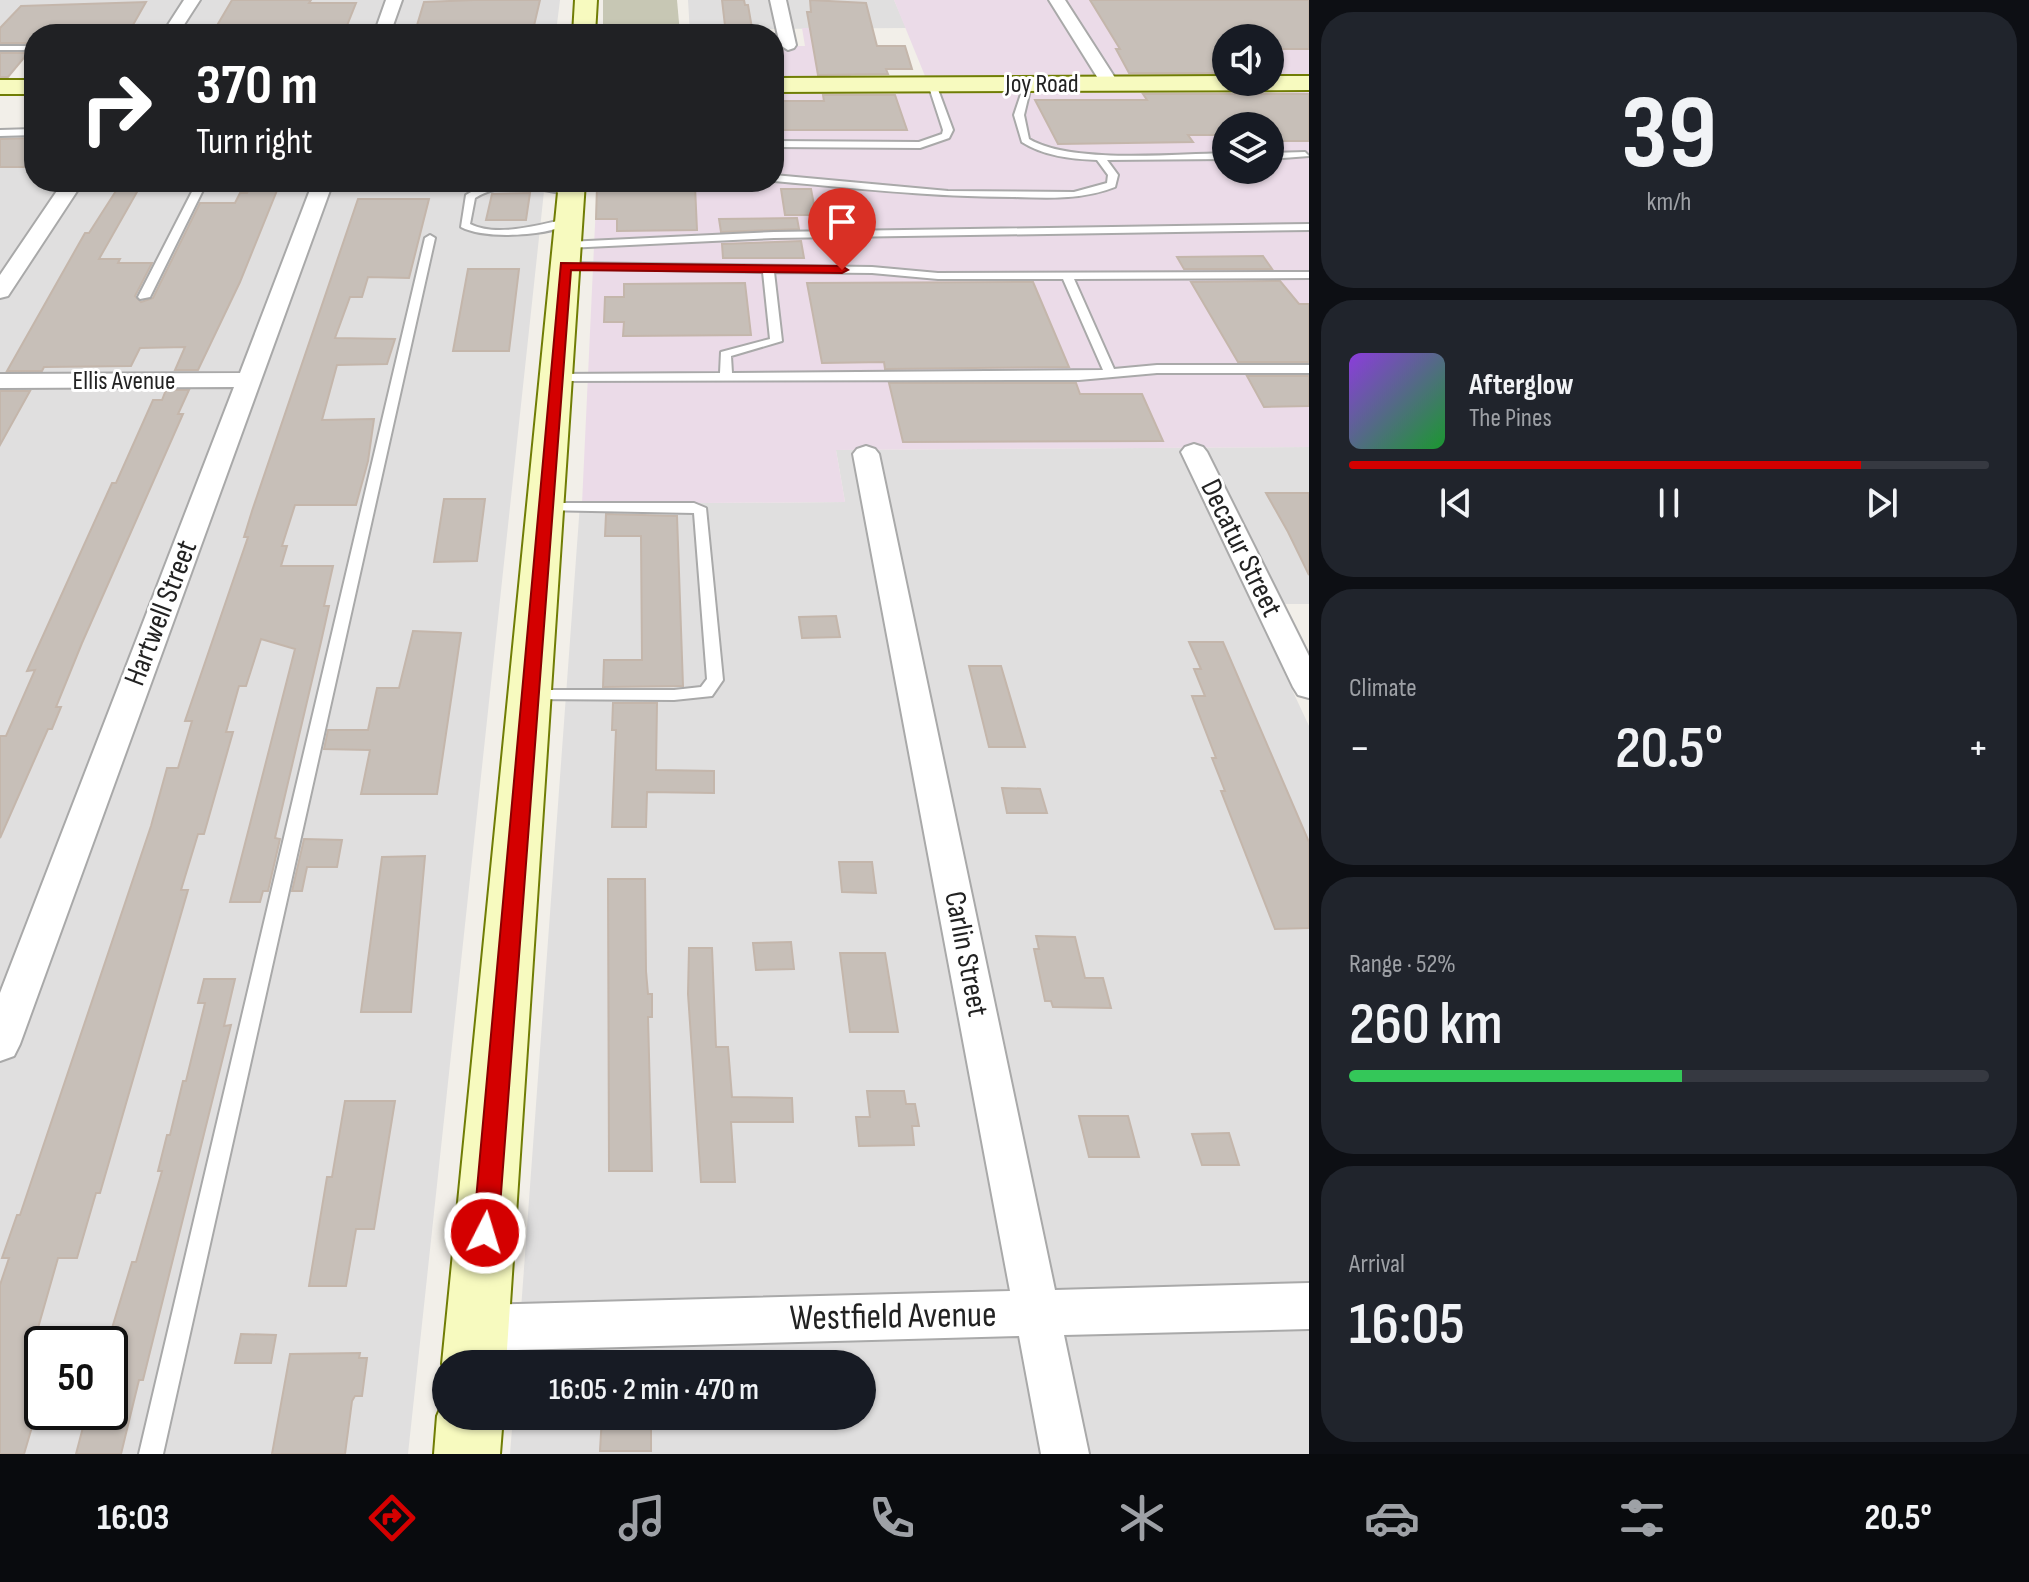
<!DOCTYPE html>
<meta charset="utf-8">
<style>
body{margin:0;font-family:"Sofia Sans Condensed",sans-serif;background:#20242c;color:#f1f3f6;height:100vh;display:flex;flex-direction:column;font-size:30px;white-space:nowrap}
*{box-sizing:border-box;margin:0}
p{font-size:26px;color:#9ea1a6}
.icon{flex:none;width:44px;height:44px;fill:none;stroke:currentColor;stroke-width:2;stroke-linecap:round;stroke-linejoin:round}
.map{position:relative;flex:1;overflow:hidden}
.side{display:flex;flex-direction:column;gap:12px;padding:12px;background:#0d0f14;width:720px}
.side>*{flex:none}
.banner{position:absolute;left:24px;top:24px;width:760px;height:168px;border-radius:32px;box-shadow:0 2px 6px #0004;background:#202124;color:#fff;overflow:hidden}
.fabs{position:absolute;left:1212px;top:24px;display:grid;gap:16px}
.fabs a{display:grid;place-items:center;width:72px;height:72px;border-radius:50%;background:#171b24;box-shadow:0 2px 6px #0004;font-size:40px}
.speed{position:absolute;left:24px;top:1326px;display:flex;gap:16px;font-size:40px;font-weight:700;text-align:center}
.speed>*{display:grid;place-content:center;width:104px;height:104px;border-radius:50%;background:#171b24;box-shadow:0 2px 6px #0004;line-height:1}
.speed .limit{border:4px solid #111;border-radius:12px;background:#fff;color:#111}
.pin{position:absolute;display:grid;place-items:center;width:68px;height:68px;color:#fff;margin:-82px -34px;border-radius:50% 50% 50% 0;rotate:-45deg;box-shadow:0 0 8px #0007}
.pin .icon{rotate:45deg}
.me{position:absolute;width:88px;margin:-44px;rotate:5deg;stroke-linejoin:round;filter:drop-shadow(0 0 6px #0008)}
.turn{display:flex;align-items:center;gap:28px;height:168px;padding:0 40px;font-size:36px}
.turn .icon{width:104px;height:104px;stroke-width:2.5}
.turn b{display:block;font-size:56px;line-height:68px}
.big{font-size:60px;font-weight:600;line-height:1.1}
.side .card{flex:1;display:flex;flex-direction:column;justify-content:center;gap:12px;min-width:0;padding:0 28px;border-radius:32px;background:#20242c}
.side .dial{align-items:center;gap:0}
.dial b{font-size:104px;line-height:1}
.song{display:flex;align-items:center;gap:24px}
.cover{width:96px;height:96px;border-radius:12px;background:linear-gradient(135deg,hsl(270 70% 55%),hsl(130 70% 35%))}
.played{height:8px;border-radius:4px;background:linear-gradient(90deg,#d40000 80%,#363941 80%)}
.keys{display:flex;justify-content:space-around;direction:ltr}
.heat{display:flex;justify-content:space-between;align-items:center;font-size:44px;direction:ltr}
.charge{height:12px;border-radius:6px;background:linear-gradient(90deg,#34c759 52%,#363941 0)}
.trip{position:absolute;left:432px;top:1350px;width:444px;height:80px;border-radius:40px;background:#171b24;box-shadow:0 2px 6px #0004;font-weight:600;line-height:80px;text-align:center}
.menu{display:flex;height:128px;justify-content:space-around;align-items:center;background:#090b0e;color:#9ea1a6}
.menu .icon{width:56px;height:56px}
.menu .active{color:#d40000}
.menu b{font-size:36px;color:#f1f3f6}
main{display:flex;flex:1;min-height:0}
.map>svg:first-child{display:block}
.residential{fill:#e0dfdf;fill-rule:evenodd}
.industrial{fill:#ebdbe8;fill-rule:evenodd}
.construction{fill:#c7c7b4}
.building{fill:#c7bfb8;stroke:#c4b6ab;stroke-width:2}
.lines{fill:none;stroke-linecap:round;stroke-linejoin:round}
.lane-casing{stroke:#a9a9a9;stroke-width:4}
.street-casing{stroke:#a9a9a9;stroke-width:4}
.secondary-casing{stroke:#707d05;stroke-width:4}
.lane{fill:#fff;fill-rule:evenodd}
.street{fill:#fff;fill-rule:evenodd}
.secondary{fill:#f7fabf;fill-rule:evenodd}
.route{fill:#d40000;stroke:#8a0000;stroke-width:2}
.labels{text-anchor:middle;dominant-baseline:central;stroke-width:6;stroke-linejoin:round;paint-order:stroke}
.far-street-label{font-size:26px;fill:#222;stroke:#fff}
.street-label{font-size:30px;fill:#222;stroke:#fff}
.near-street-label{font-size:36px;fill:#222;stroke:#fff}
</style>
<main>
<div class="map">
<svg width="1309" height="1454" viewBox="0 0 1309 1454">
<rect width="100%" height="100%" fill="#f2efe9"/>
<!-- residential -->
<path class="residential" d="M0,0H560L556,32L34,34V46H20L0,69Z
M688,0H894L906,28L766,29V34H690Z
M0,129H34V182H545L408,1454H0ZM42,1344H110V1412H42Z
M1309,447V604H1252L1309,726V1454H510L513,1416H862V1364H517L580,504L845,502L836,450Z"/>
<!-- industrial -->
<path class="industrial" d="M894,0H1309V75H1270V38H1226V75L925,76Z
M802,28H837L851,76H774V46H805Z
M1309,92V447L836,450L845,502L582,504L597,182H774V94ZM1226,126H1270V170H1226Z"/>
<!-- construction -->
<path class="construction" d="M603,0H677L680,34H603Z"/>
<!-- building -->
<path class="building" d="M232,0H311L309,3H356L344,33L212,34Z
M474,0H540L533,30L415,32L424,2Z
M722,0H744L745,5H748L753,34H726Z
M810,0L866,3L877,46H905L912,69H886L888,74L818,75L807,12H811Z
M1090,0H1309V49H1270V38H1226V73H1129L1116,49H1120Z
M146,2L129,32L124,34L46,31L34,34V43H0V28L21,6Z
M0,53H28L8,77H0Z
M1143,94H1309V141H1270V126H1226V135H1188L1193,142L1058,144L1035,100H1147Z
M823,95H895L907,130H774V101H824Z
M34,138V167H0V139Z
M253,182L280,183L240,282L198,370H175L185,347L140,348L131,366L44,367L42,371H7L85,233H89L121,183L137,192L99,259H120L118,263H152L135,296L141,302L153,298L200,203H235L240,193H247Z
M597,186H695L697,230L617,231V219H596Z
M781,189H811L816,215H785Z
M530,193L526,220H486L492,194Z
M358,199H429L409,278L368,277L362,297H350L335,338L395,339L387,364L337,365L322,420L374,419L368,461L356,505H295L282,546H287L281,566H333L324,606H329L321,642L275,838L280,839L268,891H263L260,902H230L295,649L261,639L246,686H239L226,732H233L204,834H198L181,890H188L100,1193H96L77,1258H58L32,1349H42V1373L28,1420H34L24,1454H0V1285L9,1258H2L17,1215H20L151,826L167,768H178L192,721H185L248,537H244L252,511Z
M797,218L799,229L721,232L719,219Z
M801,241L804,258H723L722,244Z
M1263,256L1272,269H1184L1177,257Z
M468,269H519L509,351H453Z
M1280,281L1299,304H1309V362H1238L1191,282Z
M1033,282L1069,367L885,369L884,362L822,363L807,283Z
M745,283L751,335L623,336L624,322H604L605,297H624V284Z
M1247,376H1309V406L1264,407Z
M889,383H1076L1080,394H1142L1163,441L903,442Z
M166,390H189L178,414H183L82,643L56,707H61L52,729H48L0,838V736H6L35,670L27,671L112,483H116L153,400H162Z
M0,391H30L0,445Z
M1266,493H1309V575L1288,532Z
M444,499H485L477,561L434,562Z
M606,514L677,516L683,686L603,687L604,660H642L641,536H605Z
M836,616L840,637L802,638L799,617Z
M413,631L461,633L437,794H361L370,750L324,749L328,730H368L377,688H399Z
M1189,642H1223L1309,842V928L1275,929L1221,791H1225L1212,758H1216L1192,696H1205L1194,669H1201Z
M969,666H1001L1025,747H989Z
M613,703H657L656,770L714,771V793L647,792L646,827H612L616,730H612Z
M1002,788L1040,789L1047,813H1007Z
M304,839L342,840L337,867H307L302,891H292Z
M425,856L411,1012H361L382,857Z
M839,862H872L876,893L842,892Z
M608,879H645L646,971L648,994H652V1017H648L652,1171H609Z
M1036,936L1075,937L1085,978H1103L1111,1008L1053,1007L1051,1001H1045L1034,949H1039Z
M791,942L794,969L756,970L753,943Z
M689,948H712L716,1047H728L732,1097L792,1098L793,1122H731L735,1182H701L688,994Z
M840,953H885L898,1032H850Z
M204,979H235L224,1026L231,1025L143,1380H139L121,1454H76L87,1412H110V1335L132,1262H136L162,1171H158L167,1135H170L183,1081H186L205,1003H198Z
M867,1091H904L906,1104H915L919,1126H912L914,1145L859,1146L856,1117H870Z
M345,1101H395L374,1229H356L346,1286H309L327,1177H332Z
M1079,1116H1128L1139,1157H1089Z
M1229,1133L1239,1165H1202L1192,1134Z
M241,1334L276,1335L271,1363H235Z
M360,1353L359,1358H367L362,1396H355L352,1401L345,1454H272L290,1354Z
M602,1416H651V1451H600Z"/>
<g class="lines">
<!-- lane casing -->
<g class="lane-casing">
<path id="lane" d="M0,46H34V50H0Z
M932,81L936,84L953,130L949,138L920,148L774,147V141L919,142L942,134L943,130L928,84Z
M1019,82H1025L1029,94L1024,115L1029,139C1070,164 1176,154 1226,153V159L1107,160L1118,175L1115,187C1082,200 1048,198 1013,197C933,197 854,188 774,181V175L948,191L1074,192L1107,183L1108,175L1097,160C1071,159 1044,156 1022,142L1014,115L1021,94Z
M34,129V135L0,136V130Z
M1270,153L1305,152L1309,156L1270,159Z
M197,182H207L150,297L140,299L138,297Z
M503,182L533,183L576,192L571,195C538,189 505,180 475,198L470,224C498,238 539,224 568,219L573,222C550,236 486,240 461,227L466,195L478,188Z
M1309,224V230L774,238L567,248L562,245L567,242L774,232Z
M430,235L435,238L163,1454H139L425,238Z
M565,263L872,267L938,273L1309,272V278L1074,279L1114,369L1157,365H1309V373H1157L1079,380L556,381L552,380V374L720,373L721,352L770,339L763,272L561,268L560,266ZM774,272L872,273L938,279H1063L1103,370L732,373L731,356L782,341Z
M545,503H694L706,508L723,680L712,696L674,700L524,699L522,695L530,690H674L701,687L707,679L694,513L540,510L538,507Z"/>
</g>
<!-- street casing -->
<g class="street-casing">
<path id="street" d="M184,0H200L178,34H162Z
M386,0H402L390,34H374Z
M770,0H786L796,45L794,48L788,50L780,45Z
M1049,0H1065L1119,84L1116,88H1104Z
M63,182H83L8,296L0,298V275Z
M313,182H333L20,1044L14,1056L0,1061V993L234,387L0,388V374L240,373Z
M1194,444L1203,447L1207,452L1309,656V698L1298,695L1293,687L1181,452L1185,447Z
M866,446L875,449L879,454L1055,1290L1309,1283V1329L1064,1335L1089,1454H1041L1019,1336L477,1351L461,1344L454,1328L461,1312L477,1305L1010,1291L853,454L857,449Z"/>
</g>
<!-- secondary casing -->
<g class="secondary-casing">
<path id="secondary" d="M575,0H597L595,34H573Z
M1226,76V82H1270V76H1309V90L774,92V78Z
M0,80H34V94H0Z
M559,182H585L506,1364H446V1374L442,1364Z
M446,1395V1416H503L500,1454H434L437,1416Z"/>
</g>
<!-- lane -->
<use href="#lane" class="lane"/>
<!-- street -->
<use href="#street" class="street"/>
<!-- secondary -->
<use href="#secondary" class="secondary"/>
</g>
<!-- route -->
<path class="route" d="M561,263L842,266L848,270L842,273L571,270L498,1233L494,1241L485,1245L476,1241L473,1233Z"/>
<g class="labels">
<!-- far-street labels -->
<g class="far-street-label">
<text x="1042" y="84">Joy Road</text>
<text x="124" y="381">Ellis Avenue</text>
</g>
<!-- street labels -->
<g class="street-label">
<text transform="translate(1241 548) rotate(64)">Decatur Street</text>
<text transform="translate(161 613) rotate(-69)">Hartwell Street</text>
<text transform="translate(966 954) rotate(79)">Carlin Street</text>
</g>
<!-- near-street labels -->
<g class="near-street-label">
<text transform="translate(893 1317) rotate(-1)">Westfield Avenue</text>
</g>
</g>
</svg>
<div class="fabs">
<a><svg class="icon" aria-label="sound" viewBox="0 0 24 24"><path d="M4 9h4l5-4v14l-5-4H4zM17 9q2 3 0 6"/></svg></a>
<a><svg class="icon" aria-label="layers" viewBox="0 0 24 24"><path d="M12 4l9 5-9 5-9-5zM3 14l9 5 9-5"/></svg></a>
</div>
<div class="speed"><div class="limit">50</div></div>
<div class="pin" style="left:842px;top:270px;background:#d93025"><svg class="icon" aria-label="arrive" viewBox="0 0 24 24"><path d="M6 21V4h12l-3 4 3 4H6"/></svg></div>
<svg class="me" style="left:485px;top:1233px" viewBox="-20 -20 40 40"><circle r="17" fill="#d40000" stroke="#fff" stroke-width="3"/><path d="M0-11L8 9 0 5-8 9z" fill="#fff"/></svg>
<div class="trip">16:05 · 2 min · 470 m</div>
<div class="banner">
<div class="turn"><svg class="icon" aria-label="right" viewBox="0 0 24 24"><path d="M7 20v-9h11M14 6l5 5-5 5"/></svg><div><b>370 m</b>Turn right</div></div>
</div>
</div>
<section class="side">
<div class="card dial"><b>39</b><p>km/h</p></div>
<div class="card">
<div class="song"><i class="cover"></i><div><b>Afterglow</b><p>The Pines</p></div></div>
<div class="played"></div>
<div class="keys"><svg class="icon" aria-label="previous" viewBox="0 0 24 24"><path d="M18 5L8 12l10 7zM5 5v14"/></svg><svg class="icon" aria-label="pause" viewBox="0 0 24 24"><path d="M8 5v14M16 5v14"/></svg><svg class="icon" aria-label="next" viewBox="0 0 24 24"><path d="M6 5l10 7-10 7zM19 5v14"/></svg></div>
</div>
<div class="card"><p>Climate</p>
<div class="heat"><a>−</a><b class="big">20.5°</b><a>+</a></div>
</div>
<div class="card"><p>Range · 52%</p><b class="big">260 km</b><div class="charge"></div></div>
<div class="card"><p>Arrival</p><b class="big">16:05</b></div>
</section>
</main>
<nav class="menu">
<b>16:03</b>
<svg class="icon active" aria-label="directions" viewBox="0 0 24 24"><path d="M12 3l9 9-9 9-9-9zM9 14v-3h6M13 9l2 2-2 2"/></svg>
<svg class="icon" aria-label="music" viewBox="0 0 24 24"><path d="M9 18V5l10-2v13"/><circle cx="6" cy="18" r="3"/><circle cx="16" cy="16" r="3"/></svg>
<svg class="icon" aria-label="phone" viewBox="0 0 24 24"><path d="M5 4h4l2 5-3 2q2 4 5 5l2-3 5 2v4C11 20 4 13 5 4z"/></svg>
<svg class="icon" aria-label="climate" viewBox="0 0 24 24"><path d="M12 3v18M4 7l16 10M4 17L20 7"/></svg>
<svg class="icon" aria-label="car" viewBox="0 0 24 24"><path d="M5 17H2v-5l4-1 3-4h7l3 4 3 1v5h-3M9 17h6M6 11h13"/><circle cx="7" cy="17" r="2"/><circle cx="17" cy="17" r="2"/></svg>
<svg class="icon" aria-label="filters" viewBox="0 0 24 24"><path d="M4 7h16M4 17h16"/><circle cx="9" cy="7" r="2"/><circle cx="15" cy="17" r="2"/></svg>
<b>20.5°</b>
</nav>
